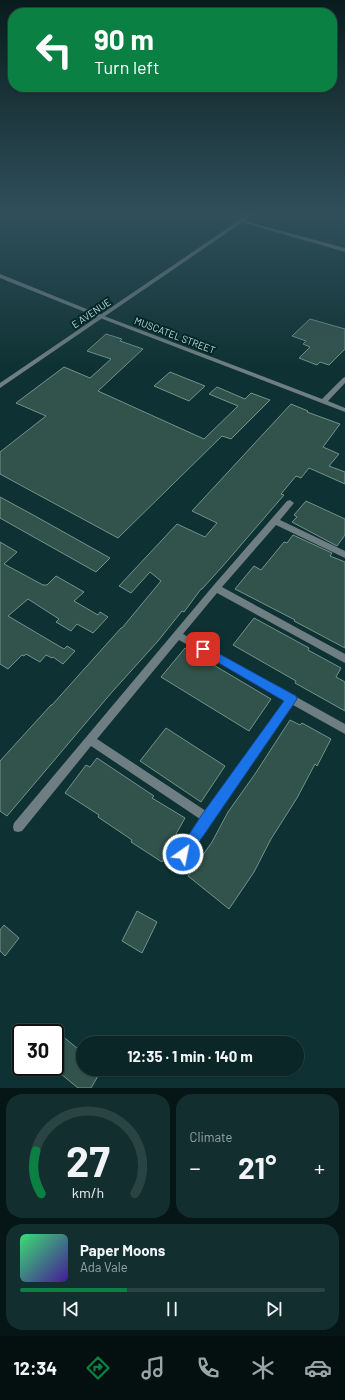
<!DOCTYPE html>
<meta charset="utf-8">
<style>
body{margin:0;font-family:Barlow,sans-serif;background:#132e2e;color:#f1f3f6;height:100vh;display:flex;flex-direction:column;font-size:15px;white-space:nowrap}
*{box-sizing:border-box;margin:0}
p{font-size:13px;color:#99a5a7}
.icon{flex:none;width:22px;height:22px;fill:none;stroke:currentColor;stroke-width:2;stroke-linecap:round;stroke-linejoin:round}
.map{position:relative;height:1088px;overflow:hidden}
.drawer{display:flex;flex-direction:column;gap:6px;padding:6px;background:#061515;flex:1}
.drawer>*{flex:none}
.guide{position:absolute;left:8px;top:8px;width:329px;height:84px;border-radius:16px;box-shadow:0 1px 3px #0004,0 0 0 1px #2a4343;background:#0b8043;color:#fff;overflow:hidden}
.speed{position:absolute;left:12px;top:1024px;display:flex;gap:8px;font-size:20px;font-weight:700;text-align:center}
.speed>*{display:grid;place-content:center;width:52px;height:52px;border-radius:50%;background:#0a2626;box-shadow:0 1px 3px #0004,0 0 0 1px #2a4343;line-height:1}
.speed .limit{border:2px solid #111;border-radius:6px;background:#fff;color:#111}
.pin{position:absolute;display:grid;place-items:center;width:34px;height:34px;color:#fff;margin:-17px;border-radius:8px;box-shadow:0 2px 6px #0006}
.me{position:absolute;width:44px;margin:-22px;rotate:33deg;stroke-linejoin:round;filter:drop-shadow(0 0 3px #0008)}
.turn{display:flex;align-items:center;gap:14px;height:84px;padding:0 20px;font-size:18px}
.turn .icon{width:52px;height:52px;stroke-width:2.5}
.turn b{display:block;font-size:28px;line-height:34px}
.big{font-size:30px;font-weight:700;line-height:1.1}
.drawer .widget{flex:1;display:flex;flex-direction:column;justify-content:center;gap:6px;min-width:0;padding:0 14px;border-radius:16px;background:#132e2e}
.drawer .dial{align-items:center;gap:0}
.dial svg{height:104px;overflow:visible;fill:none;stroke:#2a4343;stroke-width:7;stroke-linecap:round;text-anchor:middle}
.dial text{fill:#f1f3f6;stroke:none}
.song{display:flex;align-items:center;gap:12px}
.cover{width:48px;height:48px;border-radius:6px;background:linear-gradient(135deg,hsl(140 70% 55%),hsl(260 70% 35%))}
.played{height:4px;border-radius:2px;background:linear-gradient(90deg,#0b8043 35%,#2a4343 35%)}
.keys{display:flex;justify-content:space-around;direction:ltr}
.heat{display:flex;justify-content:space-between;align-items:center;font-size:22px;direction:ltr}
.drawer .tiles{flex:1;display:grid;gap:6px;grid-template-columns:1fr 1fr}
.widget:last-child{grid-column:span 2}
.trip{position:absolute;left:76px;top:1036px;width:228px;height:40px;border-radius:20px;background:#0a2626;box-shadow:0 1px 3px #0004,0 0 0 1px #2a4343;font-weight:700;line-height:40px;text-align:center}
.dock{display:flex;height:64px;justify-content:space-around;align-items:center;background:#040f0f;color:#99a5a7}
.dock .icon{width:28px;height:28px}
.dock .active{color:#0b8043}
.dock b{font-size:18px;color:#f1f3f6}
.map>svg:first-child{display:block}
.building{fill:#32534c;stroke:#70938b}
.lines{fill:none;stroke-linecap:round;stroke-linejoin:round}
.minor{fill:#6f7e82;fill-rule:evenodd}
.tertiary{fill:#6f7e82;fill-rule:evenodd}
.route{fill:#1a73e8;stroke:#114b97}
.labels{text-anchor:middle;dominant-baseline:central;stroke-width:4;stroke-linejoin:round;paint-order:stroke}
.far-street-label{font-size:10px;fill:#c3d6d6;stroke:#032829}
</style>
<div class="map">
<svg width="345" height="1088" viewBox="0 0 345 1088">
<rect width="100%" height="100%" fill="#0e3233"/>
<!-- building -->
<path class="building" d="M310,319L345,329V349L329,365L320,362L317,365L299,358L310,347L303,344L306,341L292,336Z
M106,334L122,339L120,341L143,349L98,391L204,439L238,406L209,394L217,387L245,399L251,393L270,400L231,439L222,436L118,538L0,474V452L46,416L16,403L64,367L90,378L111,359L87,351Z
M170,372L205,386L189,401L154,386Z
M291,404L308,411L307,412L340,424L323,447L339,454L329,466L345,472V484L309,468L301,478L296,476L281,494L284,495L222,567L202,589H201L184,612L182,611L158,641L112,692L7,816L0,811V761L51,705H52L121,628H122L161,581L150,572L131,593L119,586L177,524L205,537L217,523L192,511Z
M0,497L35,516L110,558L96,572L0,518Z
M306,501L345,519V535L337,546L292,522L297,517L294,515Z
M293,535L332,553L330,556L345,562V648L294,621L295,620L235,589L254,566L261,570L284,542L287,543Z
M0,542L17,552L4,564L43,585H47L56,576L84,592L74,601L98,615L100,612L108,617L93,633L77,624L71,631L56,622L59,619L28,599L8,616L64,649L67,646L75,651L63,664L53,657L52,658L46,655L40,662L26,654L24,656L22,655L8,669L0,664Z
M254,618L309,648L308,650L341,668L336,677L345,682V711L295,683L296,681L233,645Z
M185,648L271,699L249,731L161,677Z
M290,720L300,725L302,723L331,739L317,766L315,764L297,798L271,839L254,872L229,909L188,876L212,842L228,812L255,774Z
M166,728L225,766L201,802L140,761Z
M97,758L154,796L152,798L185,818L176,834L178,835L162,862L131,842L132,840L98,817L99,815L65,793L86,765L90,767Z
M137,911L157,922L142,953L122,941Z
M4,925L19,938L5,956L0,951V930Z
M55,1030L83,1053V1069H102L91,1088H78L55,1069Z"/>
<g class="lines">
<!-- minor -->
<path class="minor" d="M241,220L345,248V252L241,222Z
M0,274L104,316L322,399L343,378L345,377V383L328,401L345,408V412L100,318L0,278Z
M290,500L294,503L280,520L345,551V558L276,525L222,587L345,654V663L217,593L183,634L345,724V734L293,705L211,822L187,858L183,860L179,858L177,854L179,850L200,819L91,746L22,831L18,832L14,831L13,827L14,823L213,586L287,501ZM179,640L286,700L206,811L97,739Z"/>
<!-- tertiary -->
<path class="tertiary" d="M247,215H253L0,388V383Z"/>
</g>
<!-- sky -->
<linearGradient id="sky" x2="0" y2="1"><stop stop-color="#081c1c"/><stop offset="0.58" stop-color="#304f5b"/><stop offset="1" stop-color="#304f5b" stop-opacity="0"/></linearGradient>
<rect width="345" height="368" fill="url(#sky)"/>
<!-- route -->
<path class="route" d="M203,645L296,696L297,699L188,858L183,860L179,858L177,854L179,850L203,813L284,701L200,652L198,649L200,646Z"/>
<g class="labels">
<!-- far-street labels -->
<g class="far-street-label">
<text transform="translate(91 313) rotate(-34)">E AVENUE</text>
<text transform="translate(175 335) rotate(21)">MUSCATEL STREET</text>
</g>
</g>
</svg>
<div class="speed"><div class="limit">30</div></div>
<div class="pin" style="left:203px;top:649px;background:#d93025"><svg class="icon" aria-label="arrive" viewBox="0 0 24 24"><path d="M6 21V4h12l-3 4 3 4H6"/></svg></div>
<svg class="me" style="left:183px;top:854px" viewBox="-20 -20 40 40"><circle r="17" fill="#1a73e8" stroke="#fff" stroke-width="3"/><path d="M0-11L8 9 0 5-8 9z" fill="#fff"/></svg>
<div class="trip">12:35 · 1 min · 140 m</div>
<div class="guide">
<div class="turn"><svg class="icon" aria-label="left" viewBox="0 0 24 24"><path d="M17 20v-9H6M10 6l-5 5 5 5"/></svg><div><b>90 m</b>Turn left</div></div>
</div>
</div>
<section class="drawer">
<div class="tiles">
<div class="widget dial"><svg viewBox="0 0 100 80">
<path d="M14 69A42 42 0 1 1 86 69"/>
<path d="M14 69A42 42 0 0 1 10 36" stroke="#0b8043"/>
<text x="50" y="56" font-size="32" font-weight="700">27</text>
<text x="50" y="72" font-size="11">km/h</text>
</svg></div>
<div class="widget"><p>Climate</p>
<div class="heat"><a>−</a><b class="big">21°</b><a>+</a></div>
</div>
<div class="widget">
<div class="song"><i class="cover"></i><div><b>Paper Moons</b><p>Ada Vale</p></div></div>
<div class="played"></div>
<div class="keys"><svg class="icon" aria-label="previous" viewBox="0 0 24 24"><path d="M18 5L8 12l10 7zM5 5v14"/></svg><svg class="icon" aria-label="pause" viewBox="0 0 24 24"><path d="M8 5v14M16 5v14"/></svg><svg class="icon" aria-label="next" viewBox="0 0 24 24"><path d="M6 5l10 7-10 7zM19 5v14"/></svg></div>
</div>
</div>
</section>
<nav class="dock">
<b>12:34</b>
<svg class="icon active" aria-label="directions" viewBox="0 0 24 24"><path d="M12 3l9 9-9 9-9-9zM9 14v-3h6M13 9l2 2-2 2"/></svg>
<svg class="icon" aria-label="music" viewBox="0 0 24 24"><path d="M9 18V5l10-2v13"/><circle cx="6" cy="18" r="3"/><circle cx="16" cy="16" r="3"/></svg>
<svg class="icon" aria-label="phone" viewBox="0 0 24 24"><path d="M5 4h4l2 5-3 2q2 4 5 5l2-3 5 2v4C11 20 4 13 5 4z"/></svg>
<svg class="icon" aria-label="climate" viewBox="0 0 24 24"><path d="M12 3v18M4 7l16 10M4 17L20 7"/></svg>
<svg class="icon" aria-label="car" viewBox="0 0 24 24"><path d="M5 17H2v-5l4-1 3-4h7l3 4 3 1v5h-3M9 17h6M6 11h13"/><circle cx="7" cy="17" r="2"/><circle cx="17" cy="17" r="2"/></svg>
</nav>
